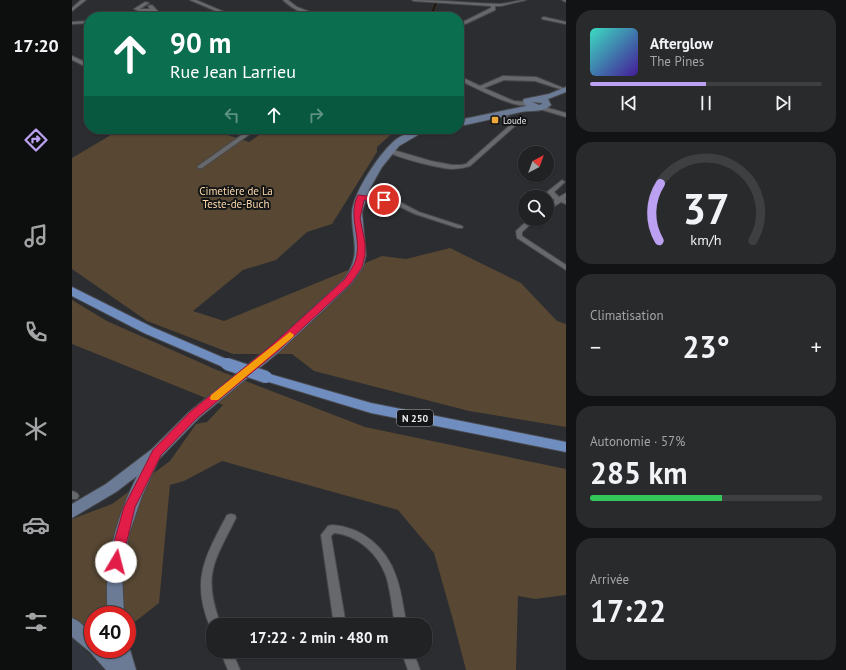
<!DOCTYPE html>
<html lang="fr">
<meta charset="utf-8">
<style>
body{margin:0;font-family:"PT Sans",sans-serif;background:#282a2c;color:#f1f3f6;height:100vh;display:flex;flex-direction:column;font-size:15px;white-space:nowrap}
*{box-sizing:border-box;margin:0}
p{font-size:13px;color:#a2a4a6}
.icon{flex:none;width:22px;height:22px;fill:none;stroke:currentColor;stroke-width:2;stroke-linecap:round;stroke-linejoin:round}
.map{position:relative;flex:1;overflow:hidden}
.panel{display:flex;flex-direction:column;gap:10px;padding:10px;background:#121314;width:280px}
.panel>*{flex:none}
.top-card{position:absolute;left:12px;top:12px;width:380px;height:122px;border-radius:16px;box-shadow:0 1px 3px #0004,0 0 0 1px #3d3f41;background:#0b6e4f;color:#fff;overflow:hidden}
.needle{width:26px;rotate:41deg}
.buttons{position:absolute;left:446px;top:146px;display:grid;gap:8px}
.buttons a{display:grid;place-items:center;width:36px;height:36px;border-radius:50%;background:#202224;box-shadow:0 1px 3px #0004,0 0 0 1px #3d3f41;font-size:20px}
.speed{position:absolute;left:12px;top:606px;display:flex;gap:8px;font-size:20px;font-weight:700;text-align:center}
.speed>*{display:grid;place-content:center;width:52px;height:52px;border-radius:50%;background:#202224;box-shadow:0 1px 3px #0004,0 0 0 1px #3d3f41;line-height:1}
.speed .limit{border:6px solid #d22;background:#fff;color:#111}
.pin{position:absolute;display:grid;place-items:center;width:34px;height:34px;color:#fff;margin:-17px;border:2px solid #fff;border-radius:50%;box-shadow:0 1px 4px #0007}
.me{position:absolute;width:44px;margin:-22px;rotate:8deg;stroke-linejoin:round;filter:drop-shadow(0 0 3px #0008)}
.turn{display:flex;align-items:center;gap:14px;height:84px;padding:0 20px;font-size:18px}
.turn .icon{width:52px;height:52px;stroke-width:2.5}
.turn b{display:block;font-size:28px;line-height:34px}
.lanes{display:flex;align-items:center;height:38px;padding:0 20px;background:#0003;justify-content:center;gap:20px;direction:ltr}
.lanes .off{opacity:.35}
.big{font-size:30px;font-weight:600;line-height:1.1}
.panel .widget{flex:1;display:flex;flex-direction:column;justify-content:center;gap:6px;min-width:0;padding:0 14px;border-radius:16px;background:#282a2c}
.panel .dial{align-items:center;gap:0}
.dial svg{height:104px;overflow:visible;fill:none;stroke:#3d3f41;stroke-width:7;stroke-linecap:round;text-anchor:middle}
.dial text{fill:#f1f3f6;stroke:none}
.song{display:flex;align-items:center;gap:12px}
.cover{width:48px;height:48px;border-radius:6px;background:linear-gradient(135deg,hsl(170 70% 55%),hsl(260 70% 35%))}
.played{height:4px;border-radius:2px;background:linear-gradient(90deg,#bca0f2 50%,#3d3f41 50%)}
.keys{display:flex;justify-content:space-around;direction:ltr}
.heat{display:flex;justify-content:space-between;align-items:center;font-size:22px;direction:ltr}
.charge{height:6px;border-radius:3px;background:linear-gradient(90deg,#34c759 57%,#3d3f41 0)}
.trip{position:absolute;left:134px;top:618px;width:226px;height:40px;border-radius:16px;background:#202224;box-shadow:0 1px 3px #0004,0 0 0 1px #3d3f41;font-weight:600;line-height:40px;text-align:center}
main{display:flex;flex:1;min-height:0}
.tabs{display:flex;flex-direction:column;width:72px;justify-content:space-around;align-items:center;background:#0d0e0e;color:#a2a4a6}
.tabs .icon{width:28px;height:28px}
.tabs .current{color:#bca0f2}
.tabs b{font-size:18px;color:#f1f3f6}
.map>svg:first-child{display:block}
.built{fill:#32373f}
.green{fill:#574733}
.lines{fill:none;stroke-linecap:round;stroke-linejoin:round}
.stream{stroke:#201200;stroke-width:1.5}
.street-casing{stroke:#47484b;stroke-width:2}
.secondary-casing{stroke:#47484b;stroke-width:2}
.primary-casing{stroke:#47484b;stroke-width:2}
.street{fill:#66686b;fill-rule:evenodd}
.secondary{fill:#6b7b96;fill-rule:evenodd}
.primary{fill:#708dc0;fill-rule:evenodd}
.primary-bridge-casing{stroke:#47484b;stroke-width:14;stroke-linecap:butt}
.primary-bridge{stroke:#708dc0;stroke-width:12}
.route{fill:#e11d48;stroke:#92132f}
.slow{fill:#f59e0b}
.poi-dot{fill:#eea83c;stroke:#141516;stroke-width:1.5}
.labels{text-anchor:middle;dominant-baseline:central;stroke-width:4;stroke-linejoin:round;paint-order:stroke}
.far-poi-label{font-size:9px;fill:#e9eaec;stroke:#141516;text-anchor:start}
.shield{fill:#141516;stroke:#a9aaac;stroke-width:1}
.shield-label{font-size:10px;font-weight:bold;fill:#e9eaec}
.park-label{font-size:11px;fill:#fad7a9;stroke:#141516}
</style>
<main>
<nav class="tabs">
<b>17:20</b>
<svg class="icon current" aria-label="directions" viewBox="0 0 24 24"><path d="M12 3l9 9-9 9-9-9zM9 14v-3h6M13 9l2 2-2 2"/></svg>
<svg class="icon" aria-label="music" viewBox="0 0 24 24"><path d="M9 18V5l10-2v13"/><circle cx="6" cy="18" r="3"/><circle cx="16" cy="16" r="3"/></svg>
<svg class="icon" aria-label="phone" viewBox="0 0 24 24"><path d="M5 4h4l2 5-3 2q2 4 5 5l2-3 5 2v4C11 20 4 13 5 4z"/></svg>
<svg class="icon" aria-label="climate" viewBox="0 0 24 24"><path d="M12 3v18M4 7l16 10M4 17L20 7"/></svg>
<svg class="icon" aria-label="car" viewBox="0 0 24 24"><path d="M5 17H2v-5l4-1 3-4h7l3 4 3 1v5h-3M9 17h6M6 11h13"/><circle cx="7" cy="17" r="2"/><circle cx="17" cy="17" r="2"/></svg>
<svg class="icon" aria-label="filters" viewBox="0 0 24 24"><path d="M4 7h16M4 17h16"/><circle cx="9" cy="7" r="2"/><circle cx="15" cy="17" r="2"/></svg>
</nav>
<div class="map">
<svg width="494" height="670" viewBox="0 0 494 670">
<rect width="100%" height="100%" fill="#2b2d30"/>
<!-- built -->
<path class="built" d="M0,637L30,667L32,670H0Z"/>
<!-- green -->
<path class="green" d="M49,129H137L177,142L196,129H325L305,147V152L260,224L235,232L204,260L171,270L121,311L152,321L310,256L334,259L378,248L449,283L485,321L494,324V427L397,411L242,371L220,354H161L75,321L0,269V158Z
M0,300L35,321L145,370L293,427L494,469V595L463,599L446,596L444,670H394L381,620L362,553L326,510L150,461L112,481L98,485L87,603L55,628V615H21V637L0,622V519L40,504L98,461L124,424L135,422L151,405L0,344Z"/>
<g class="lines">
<!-- stream -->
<path class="stream" d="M362,17L363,15L360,13L364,3"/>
<!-- street casing -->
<g class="street-casing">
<path id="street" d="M9,0H14L0,11V8Z
M118,0H124L164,17H158Z
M211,0H216L225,7L251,17C237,17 221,10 211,0Z
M340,0C369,0 398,3 427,4C436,4 445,0 454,0L429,6H423V10L387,27V24L419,8V6L342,1Z
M490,0H494V2Z
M73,2L77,3L68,9H78L76,6L80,5L91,17H86L81,11L70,12L62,9Z
M472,17L494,22V24L470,19V18Z
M17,21V23L0,24V22Z
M0,56L17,64V68L0,60Z
M387,76L408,86L431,76L464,77L494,89V91L463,81L432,80L412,88L442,101L456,102L459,104C446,112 401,86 387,80Z
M469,106L494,113V117L467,109L466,108Z
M428,114C434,113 441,120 443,126L398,166C392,168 386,169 379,169C367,168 324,158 315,151L318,149L359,161L380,165H389L394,164L437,126L436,123L428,116Z
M178,129H185L130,168H126V166Z
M490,180L493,182L482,192L487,197L494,193V198L493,199L494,200V204L489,202L475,211V206L483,200L480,198L475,192Z
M288,195L326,201L347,212L390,226L391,227L390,228H386L343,214L322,204L286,198L285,197Z
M457,219H464L450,232V236L494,265V270L445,238L444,231Z
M0,491L5,493L7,496L5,499H0Z
M159,514L163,515L164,518C142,562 130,575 149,625H141V629H139C118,581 133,557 155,515Z
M260,525C290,527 314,547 324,576C330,592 331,609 335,625H323C320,609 319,592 314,576C306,554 286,535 262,533L259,536L274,625H262L249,535L256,526Z
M148,651H160L168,670H156Z
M329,651H341L348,670H336Z"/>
</g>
<!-- secondary casing -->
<g class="secondary-casing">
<path id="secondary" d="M494,87V92L476,99L479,105C471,113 459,110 449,112C428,117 408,122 387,126V120L454,106L451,101L452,99L477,94ZM460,102L470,103V104L467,105Z
M345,129H356L327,146L310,167L297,190L290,212L294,255L291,267L280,283L208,351L127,418L87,459L70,496L57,534L50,574L52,615H36C31,565 43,521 65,476L44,492L0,518V504L34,484L80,449L117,412L200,345L272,279C290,254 280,242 280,214C280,194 306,156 321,142C327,136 337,133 345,129Z
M0,618L6,621L21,634V649H37L43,655L41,649H55L56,643L64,670H34L18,652L0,637Z"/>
</g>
<!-- primary casing -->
<g class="primary-casing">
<path id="primary" d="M0,287L80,327L159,361L161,364L159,367H151L72,333L0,296Z
M194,373L299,403L494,442V452L299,413L190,380L188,377L190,374Z"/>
</g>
<!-- street -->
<use href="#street" class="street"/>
<!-- secondary -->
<use href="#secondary" class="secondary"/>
<!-- primary -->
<use href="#primary" class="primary"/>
<!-- primary-bridge casing -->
<g class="primary-bridge-casing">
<path id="primary-bridge" d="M155,364L194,377"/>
</g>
<!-- primary-bridge -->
<use href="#primary-bridge" class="primary-bridge"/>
</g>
<!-- route -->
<path class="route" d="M286,195L312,198L316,200L312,202L292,200L288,218L293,243V255L290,267L279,283L207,350L125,418L89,455L63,507L49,566L44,567L40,566L39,562L41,546L52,507L81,450L118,412L200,345L273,279C278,271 284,264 285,254C288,234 276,215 286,195Z"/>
<!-- slow -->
<path class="slow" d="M218,332L222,335L221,337L146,400H139L138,398L139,395Z"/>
<!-- markers -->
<rect class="poi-dot" x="419" y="116" width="8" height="8" rx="2"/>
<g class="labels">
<!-- far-poi labels -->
<g class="far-poi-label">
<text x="431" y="120">Loude</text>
</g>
<!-- shield labels -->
<rect class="shield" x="325" y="410" width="36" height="16" rx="3"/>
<g class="shield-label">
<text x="343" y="418">N 250</text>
</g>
<!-- park labels -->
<g class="park-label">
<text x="164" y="191">Cimetière de La<tspan x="164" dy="13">Teste-de-Buch</tspan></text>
</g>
</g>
</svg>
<div class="buttons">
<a><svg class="needle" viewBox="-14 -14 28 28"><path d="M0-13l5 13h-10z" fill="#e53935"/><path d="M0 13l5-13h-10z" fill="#a2a4a6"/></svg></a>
<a><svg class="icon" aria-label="search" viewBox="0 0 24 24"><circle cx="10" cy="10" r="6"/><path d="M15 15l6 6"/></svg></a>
</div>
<div class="speed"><div class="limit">40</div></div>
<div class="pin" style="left:312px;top:200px;background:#d93025"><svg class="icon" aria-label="arrive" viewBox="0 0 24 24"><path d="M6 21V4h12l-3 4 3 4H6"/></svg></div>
<svg class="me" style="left:44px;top:562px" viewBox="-20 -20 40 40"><circle r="19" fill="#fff"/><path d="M0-13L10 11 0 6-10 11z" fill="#e11d48"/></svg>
<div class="trip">17:22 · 2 min · 480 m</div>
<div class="top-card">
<div class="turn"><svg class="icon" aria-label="ahead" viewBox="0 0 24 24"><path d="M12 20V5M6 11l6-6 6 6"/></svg><div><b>90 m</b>Rue Jean Larrieu</div></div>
<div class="lanes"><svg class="icon off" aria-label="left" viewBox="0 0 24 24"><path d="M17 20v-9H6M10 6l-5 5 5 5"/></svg><svg class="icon" aria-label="ahead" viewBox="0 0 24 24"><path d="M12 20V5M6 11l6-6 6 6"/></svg><svg class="icon off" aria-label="right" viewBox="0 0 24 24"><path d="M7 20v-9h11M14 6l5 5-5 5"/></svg></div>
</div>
</div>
<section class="panel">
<div class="widget">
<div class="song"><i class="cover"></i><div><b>Afterglow</b><p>The Pines</p></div></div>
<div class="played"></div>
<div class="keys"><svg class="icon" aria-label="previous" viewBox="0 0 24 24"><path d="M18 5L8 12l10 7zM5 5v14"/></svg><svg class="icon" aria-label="pause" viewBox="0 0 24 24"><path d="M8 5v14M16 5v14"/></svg><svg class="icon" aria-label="next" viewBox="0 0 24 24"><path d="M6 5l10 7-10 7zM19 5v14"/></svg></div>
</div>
<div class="widget dial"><svg viewBox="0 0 100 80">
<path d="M14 69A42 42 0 1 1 86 69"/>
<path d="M14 69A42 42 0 0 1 15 25" stroke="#bca0f2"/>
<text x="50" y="56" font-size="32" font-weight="700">37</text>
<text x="50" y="72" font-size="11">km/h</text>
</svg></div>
<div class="widget"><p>Climatisation</p>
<div class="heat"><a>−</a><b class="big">23°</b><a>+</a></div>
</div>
<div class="widget"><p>Autonomie · 57%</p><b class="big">285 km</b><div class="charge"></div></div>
<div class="widget"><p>Arrivée</p><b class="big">17:22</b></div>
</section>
</main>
